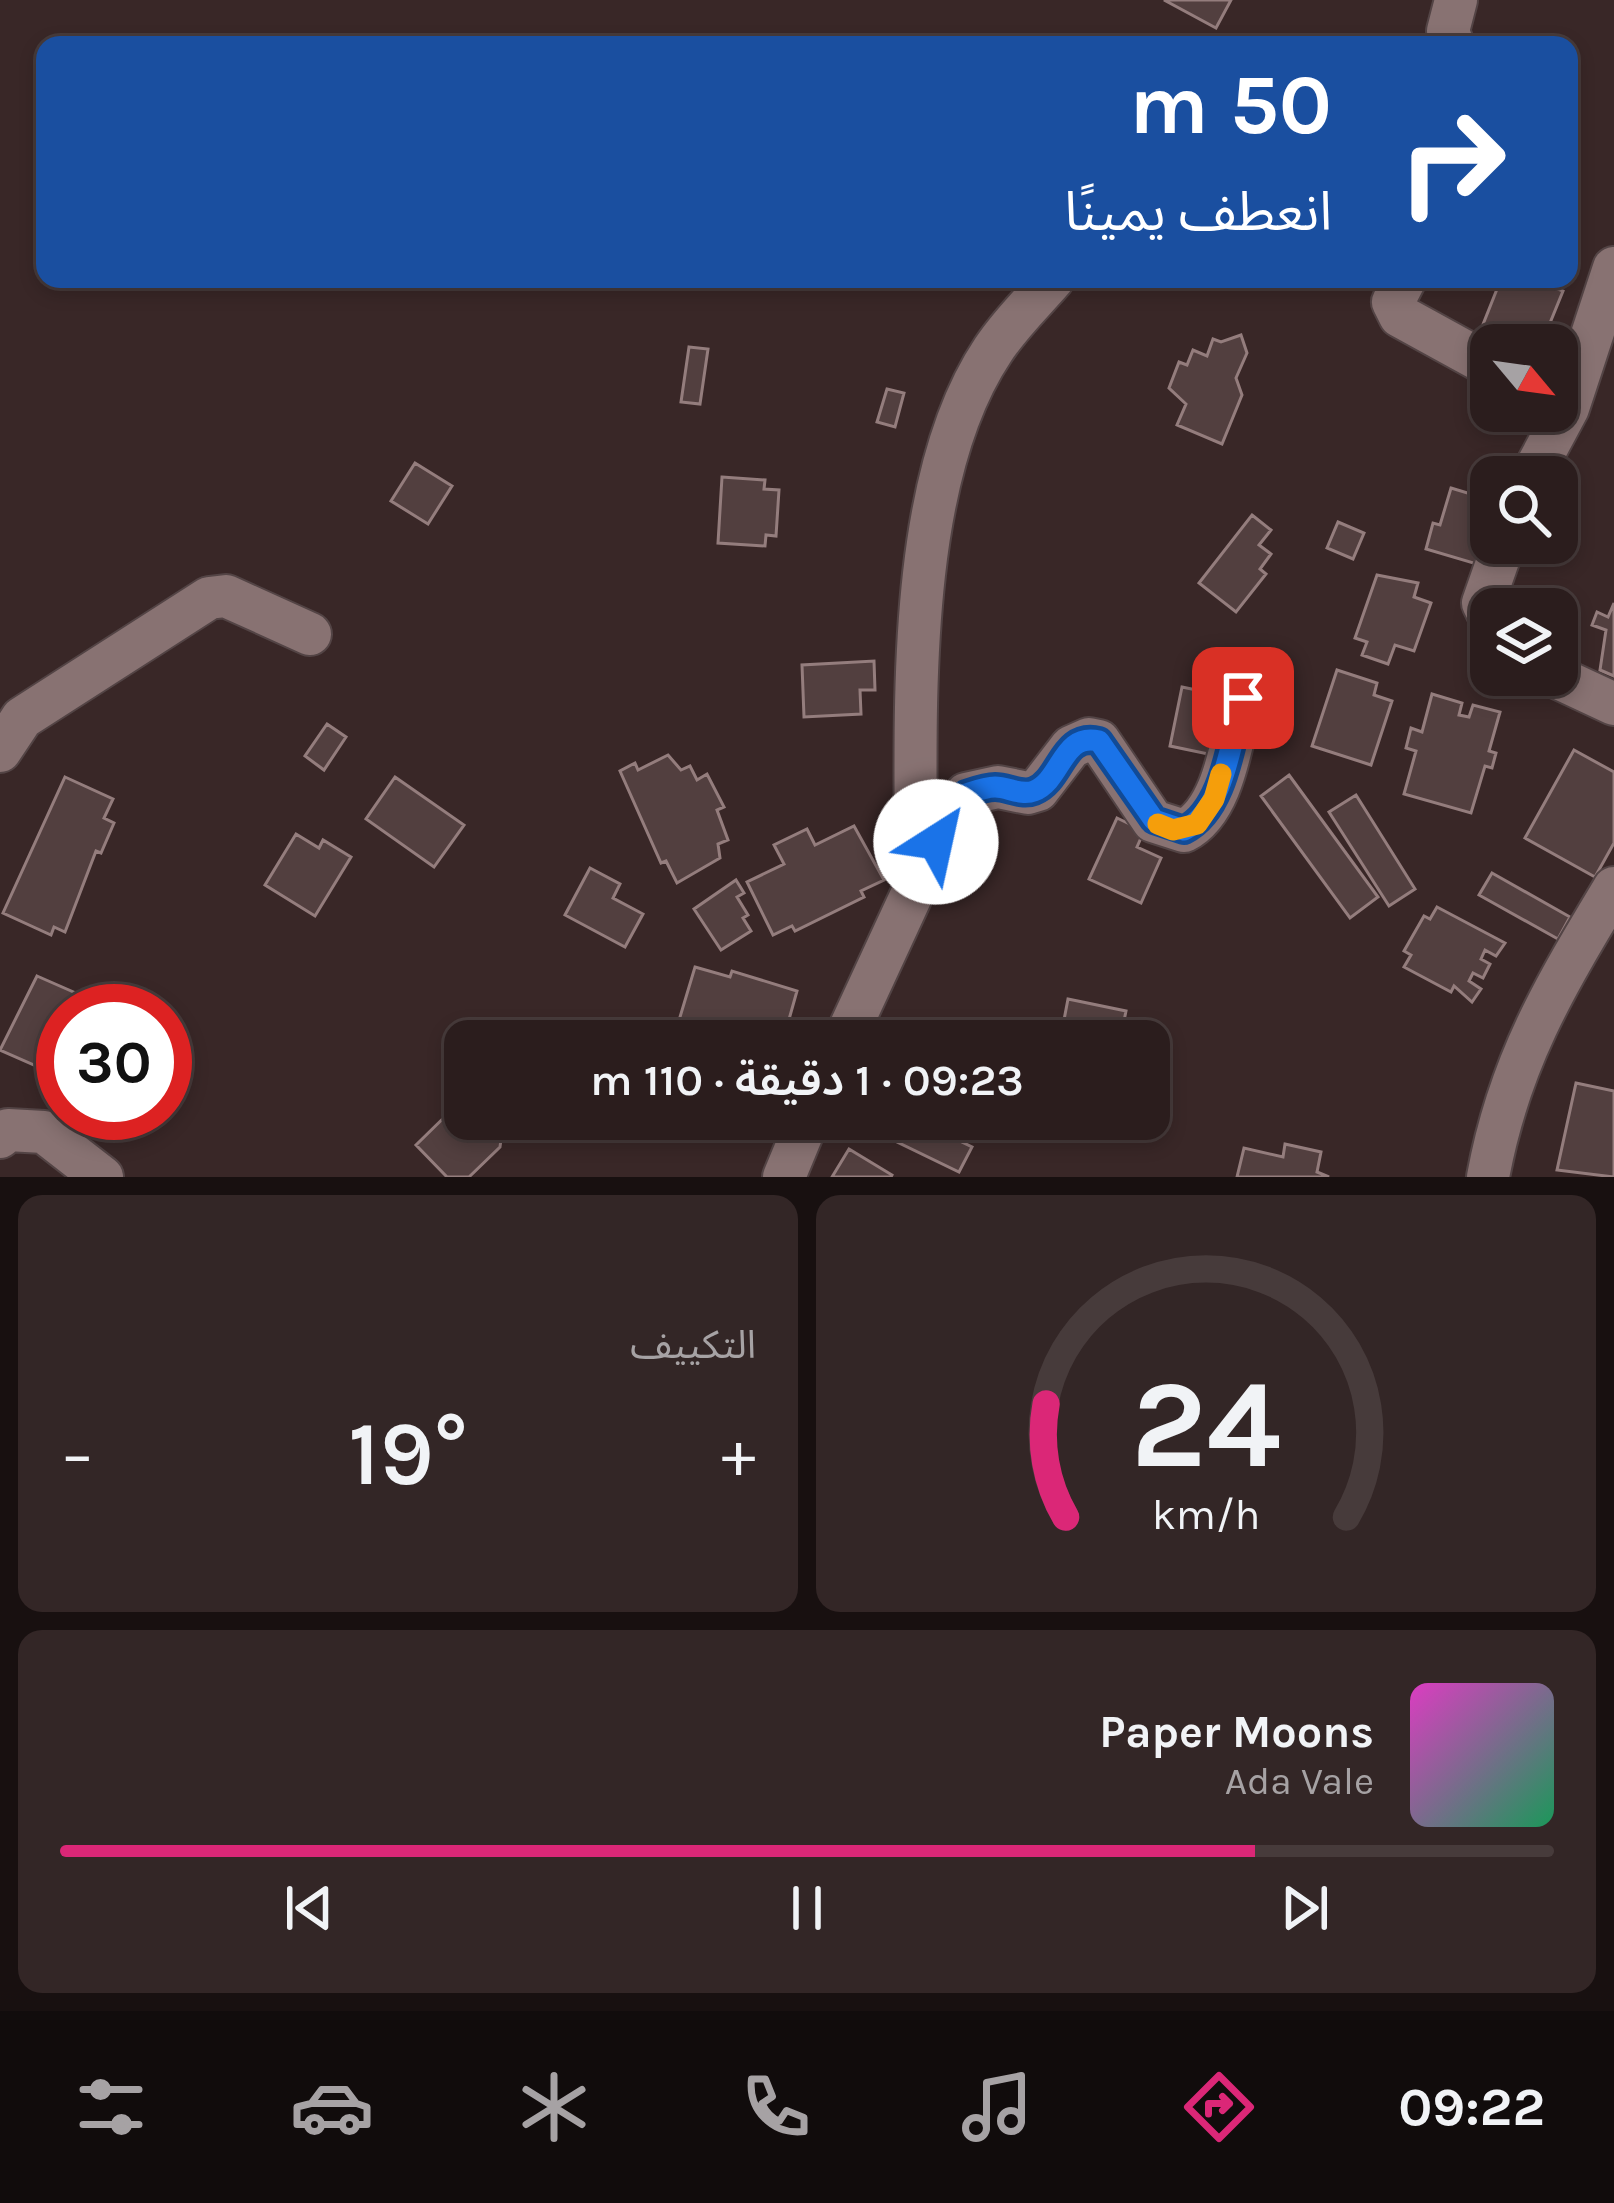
<!DOCTYPE html>
<html lang="ar">
<meta charset="utf-8">
<style>
body{margin:0;font-family:Karla,"Noto Sans Arabic",sans-serif;background:#332626;color:#f1f3f6;direction:rtl;height:100vh;display:flex;flex-direction:column;font-size:45px;white-space:nowrap}
*{box-sizing:border-box;margin:0}
p{font-size:39px;color:#a6a2a4}
.icon{flex:none;width:66px;height:66px;fill:none;stroke:currentColor;stroke-width:2;stroke-linecap:round;stroke-linejoin:round}
.map{position:relative;height:1177px;overflow:hidden;direction:ltr}
.drawer{display:flex;flex-direction:column;gap:18px;padding:18px;background:#181010;flex:1}
.drawer>*{flex:none}
.guide{position:absolute;left:36px;top:36px;width:1542px;height:252px;border-radius:24px;box-shadow:0 6px 18px #0003,0 0 0 3px #473b3b;direction:rtl;background:#1a4fa0;color:#fff;overflow:hidden}
.needle{width:78px;rotate:119deg}
.tools{position:absolute;left:1470px;top:324px;display:grid;gap:24px}
.tools a{display:grid;place-items:center;width:108px;height:108px;border-radius:24px;background:#2b1d1d;box-shadow:0 6px 18px #0003,0 0 0 3px #473b3b;font-size:60px}
.speed{position:absolute;left:36px;top:984px;display:flex;gap:24px;font-size:60px;font-weight:700;text-align:center}
.speed>*{display:grid;place-content:center;width:156px;height:156px;border-radius:50%;background:#2b1d1d;box-shadow:0 6px 18px #0003,0 0 0 3px #473b3b;line-height:1}
.speed .limit{border:18px solid #d22;background:#fff;color:#111}
.pin{position:absolute;display:grid;place-items:center;width:102px;height:102px;color:#fff;margin:-51px;border-radius:24px;box-shadow:0 6px 18px #0006}
.me{position:absolute;width:132px;margin:-66px;rotate:35deg;stroke-linejoin:round;filter:drop-shadow(0 0 9px #0008)}
.turn{display:flex;align-items:center;gap:42px;height:252px;padding:0 48px;font-size:54px}
.turn .icon{width:156px;height:156px;stroke-width:2.5}
.turn b{display:block;font-size:84px;line-height:102px}
.big{font-size:90px;font-weight:600;line-height:1.1}
.drawer .widget{flex:1;display:flex;flex-direction:column;justify-content:center;gap:18px;min-width:0;padding:0 42px;border-radius:24px;background:#332626}
.drawer .dial{align-items:center;gap:0}
.dial svg{height:312px;overflow:visible;fill:none;stroke:#473b3b;stroke-width:7;stroke-linecap:round;text-anchor:middle}
.dial text{fill:#f1f3f6;stroke:none}
.song{display:flex;align-items:center;gap:36px}
.cover{width:144px;height:144px;border-radius:18px;background:linear-gradient(135deg,hsl(310 70% 55%),hsl(150 70% 35%))}
.played{height:12px;border-radius:6px;background:linear-gradient(90deg,#db2777 80%,#473b3b 80%)}
.keys{display:flex;justify-content:space-around;direction:ltr}
.heat{display:flex;justify-content:space-between;align-items:center;font-size:66px;direction:ltr}
.drawer .tiles{flex:1;display:grid;gap:18px;grid-template-columns:1fr 1fr}
.widget:last-child{grid-column:span 2}
.trip{position:absolute;left:444px;top:1020px;width:726px;height:120px;border-radius:24px;background:#2b1d1d;box-shadow:0 6px 18px #0003,0 0 0 3px #473b3b;font-weight:600;line-height:120px;text-align:center;direction:rtl}
.tabs{display:flex;height:192px;justify-content:space-around;align-items:center;background:#110c0c;color:#a6a2a4}
.tabs .icon{width:84px;height:84px}
.tabs .on{color:#db2777}
.tabs b{font-size:54px;color:#f1f3f6}
.map>svg:first-child{display:block}
.building{fill:#523f3f;stroke:#947d7d;stroke-width:3}
.lines{fill:none;stroke-linecap:round;stroke-linejoin:round}
.minor-casing{stroke:#534445;stroke-width:46}
.minor{stroke:#887272;stroke-width:42}
.route-casing{stroke:#114b97;stroke-width:30}
.route{stroke:#1a73e8;stroke-width:21}
.slow{stroke:#f59e0b;stroke-width:21}
</style>
<div class="map">
<svg width="1614" height="1177" viewBox="0 0 1614 1177">
<rect width="100%" height="100%" fill="#392727"/>
<!-- building -->
<path class="building" d="M1164,0H1231L1216,28Z
M1501,279H1533L1563,291L1541,345H1511L1480,332Z
M1241,335L1247,353L1236,378L1242,395L1222,444L1177,425L1186,404L1169,388L1179,362L1187,365L1193,350L1207,356L1213,339L1221,342Z
M689,347L708,349L700,404L681,402Z
M887,389L904,393L895,427L877,422Z
M415,463L452,486L428,524L391,501Z
M722,477L765,480L764,489L779,490L776,536L766,535L765,546L718,543Z
M1451,488L1491,500V526L1480,565L1426,549L1433,523L1440,525Z
M1252,515L1271,530L1259,545L1271,554L1260,569L1266,574L1236,612L1199,583Z
M1338,522L1364,533L1353,559L1327,548Z
M1377,575L1418,583L1414,597L1431,603L1414,651L1395,645L1388,664L1362,655L1367,642L1355,638Z
M1614,603V676L1600,670L1606,630L1592,625L1597,612L1608,617Z
M874,661L875,690H860L861,714L804,717L802,665Z
M1337,670L1377,683L1374,695L1392,701L1371,765L1312,746Z
M1182,687L1225,696L1213,755L1170,746Z
M1432,694L1462,703L1459,715L1469,717L1473,705L1500,712L1489,751L1496,753L1492,768L1485,766L1471,813L1404,794L1416,751L1406,748L1411,728L1422,732Z
M327,724L346,737L324,770L305,756Z
M1574,750L1614,772V843L1595,877L1525,838Z
M668,755L681,770L690,766L697,780L707,774L724,807L717,810L728,840L718,844L720,858L677,883L666,861L661,863L620,771L635,763L638,770Z
M1289,775L1378,897L1350,918L1261,796Z
M65,777L113,799L104,818L114,823L101,853L96,851L65,932L54,927L51,935L3,913Z
M395,777L464,825L434,867L366,819Z
M1356,795L1415,889L1389,906L1329,812Z
M1117,818L1144,831L1137,847L1161,858L1141,903L1089,879Z
M854,826L884,880L861,891L864,897L795,931L792,926L773,935L747,882L784,864L774,845L807,829L815,845Z
M296,834L319,848L323,840L351,857L315,916L265,885Z
M590,868L620,884L613,898L643,914L625,947L565,915Z
M1492,873L1570,917L1558,939L1479,895Z
M736,880L744,893L737,897L748,915L743,918L751,931L721,950L694,909Z
M1437,907L1505,943L1496,956L1485,950L1481,959L1490,964L1483,978L1473,973L1469,981L1481,989L1472,1002L1454,986L1451,992L1404,967L1411,955L1404,951L1424,916L1430,919Z
M695,967L730,977L732,971L797,991L788,1023L795,1025L791,1041H725L677,1027Z
M37,976L87,998L80,1011H63V1046L50,1072L0,1050Z
M1068,999L1126,1011L1120,1041H1060Z
M1576,1083L1614,1091V1177L1557,1170Z
M465,1097V1119H489L502,1132L500,1147L469,1177H447L416,1145Z
M901,1119H973L962,1142L972,1147L959,1172L891,1139Z
M1285,1144L1321,1152L1317,1172L1329,1177H1237L1244,1148L1283,1157Z
M849,1149L892,1175L891,1177H832Z"/>
<g class="lines">
<!-- minor casing -->
<g class="minor-casing">
<path id="minor" d="M1453,45L1448,31L1456,0
M1405,279L1393,302L1400,316L1491,366
M1531,477L1568,408L1614,268
M1491,619L1483,603L1504,543
M1552,675L1614,704
M0,751L22,718L209,598L226,596L310,634
M916,873C916,718 904,483 993,350C1010,324 1033,302 1053,279
M844,1041L936,842L966,794L998,787L1028,793L1038,790L1071,747L1089,739L1099,741L1153,821L1184,831C1225,810 1231,739 1243,698
M0,1137L8,1130L44,1132L102,1177
M784,1177L808,1119
M1488,1177C1509,1062 1555,986 1614,888"/>
</g>
<!-- minor -->
<use href="#minor" class="minor"/>
</g>
<g class="lines">
<!-- route casing -->
<g class="route-casing">
<path id="route" d="M936,842L966,794C975,791 986,787 995,787C1008,787 1021,796 1034,791C1062,780 1062,732 1099,741L1154,820L1184,830C1225,810 1231,739 1243,698"/>
</g>
<!-- route -->
<use href="#route" class="route"/>
<!-- slow -->
<path class="slow" d="M1158,824L1173,830L1197,824L1214,799L1221,774"/>
</g>
</svg>
<div class="tools">
<a><svg class="needle" viewBox="-14 -14 28 28"><path d="M0-13l5 13h-10z" fill="#e53935"/><path d="M0 13l5-13h-10z" fill="#a6a2a4"/></svg></a>
<a><svg class="icon" aria-label="search" viewBox="0 0 24 24"><circle cx="10" cy="10" r="6"/><path d="M15 15l6 6"/></svg></a>
<a><svg class="icon" aria-label="layers" viewBox="0 0 24 24"><path d="M12 4l9 5-9 5-9-5zM3 14l9 5 9-5"/></svg></a>
</div>
<div class="speed"><div class="limit">30</div></div>
<div class="pin" style="left:1243px;top:698px;background:#d93025"><svg class="icon" aria-label="arrive" viewBox="0 0 24 24"><path d="M6 21V4h12l-3 4 3 4H6"/></svg></div>
<svg class="me" style="left:936px;top:842px" viewBox="-20 -20 40 40"><circle r="19" fill="#fff"/><path d="M0-13L10 11 0 6-10 11z" fill="#1a73e8"/></svg>
<div class="trip">09:23 · 1 دقيقة · 110 m</div>
<div class="guide">
<div class="turn"><svg class="icon" aria-label="right" viewBox="0 0 24 24"><path d="M7 20v-9h11M14 6l5 5-5 5"/></svg><div><b>50 m</b>انعطف يمينًا</div></div>
</div>
</div>
<section class="drawer">
<div class="tiles">
<div class="widget dial"><svg viewBox="0 0 100 80">
<path d="M14 69A42 42 0 1 1 86 69"/>
<path d="M14 69A42 42 0 0 1 9 40" stroke="#db2777"/>
<text x="50" y="56" font-size="32" font-weight="700">24</text>
<text x="50" y="72" font-size="11">km/h</text>
</svg></div>
<div class="widget"><p>التكييف</p>
<div class="heat"><a>−</a><b class="big">19°</b><a>+</a></div>
</div>
<div class="widget">
<div class="song"><i class="cover"></i><div><b>Paper Moons</b><p>Ada Vale</p></div></div>
<div class="played"></div>
<div class="keys"><svg class="icon" aria-label="previous" viewBox="0 0 24 24"><path d="M18 5L8 12l10 7zM5 5v14"/></svg><svg class="icon" aria-label="pause" viewBox="0 0 24 24"><path d="M8 5v14M16 5v14"/></svg><svg class="icon" aria-label="next" viewBox="0 0 24 24"><path d="M6 5l10 7-10 7zM19 5v14"/></svg></div>
</div>
</div>
</section>
<nav class="tabs">
<b>09:22</b>
<svg class="icon on" aria-label="directions" viewBox="0 0 24 24"><path d="M12 3l9 9-9 9-9-9zM9 14v-3h6M13 9l2 2-2 2"/></svg>
<svg class="icon" aria-label="music" viewBox="0 0 24 24"><path d="M9 18V5l10-2v13"/><circle cx="6" cy="18" r="3"/><circle cx="16" cy="16" r="3"/></svg>
<svg class="icon" aria-label="phone" viewBox="0 0 24 24"><path d="M5 4h4l2 5-3 2q2 4 5 5l2-3 5 2v4C11 20 4 13 5 4z"/></svg>
<svg class="icon" aria-label="climate" viewBox="0 0 24 24"><path d="M12 3v18M4 7l16 10M4 17L20 7"/></svg>
<svg class="icon" aria-label="car" viewBox="0 0 24 24"><path d="M5 17H2v-5l4-1 3-4h7l3 4 3 1v5h-3M9 17h6M6 11h13"/><circle cx="7" cy="17" r="2"/><circle cx="17" cy="17" r="2"/></svg>
<svg class="icon" aria-label="filters" viewBox="0 0 24 24"><path d="M4 7h16M4 17h16"/><circle cx="9" cy="7" r="2"/><circle cx="15" cy="17" r="2"/></svg>
</nav>
